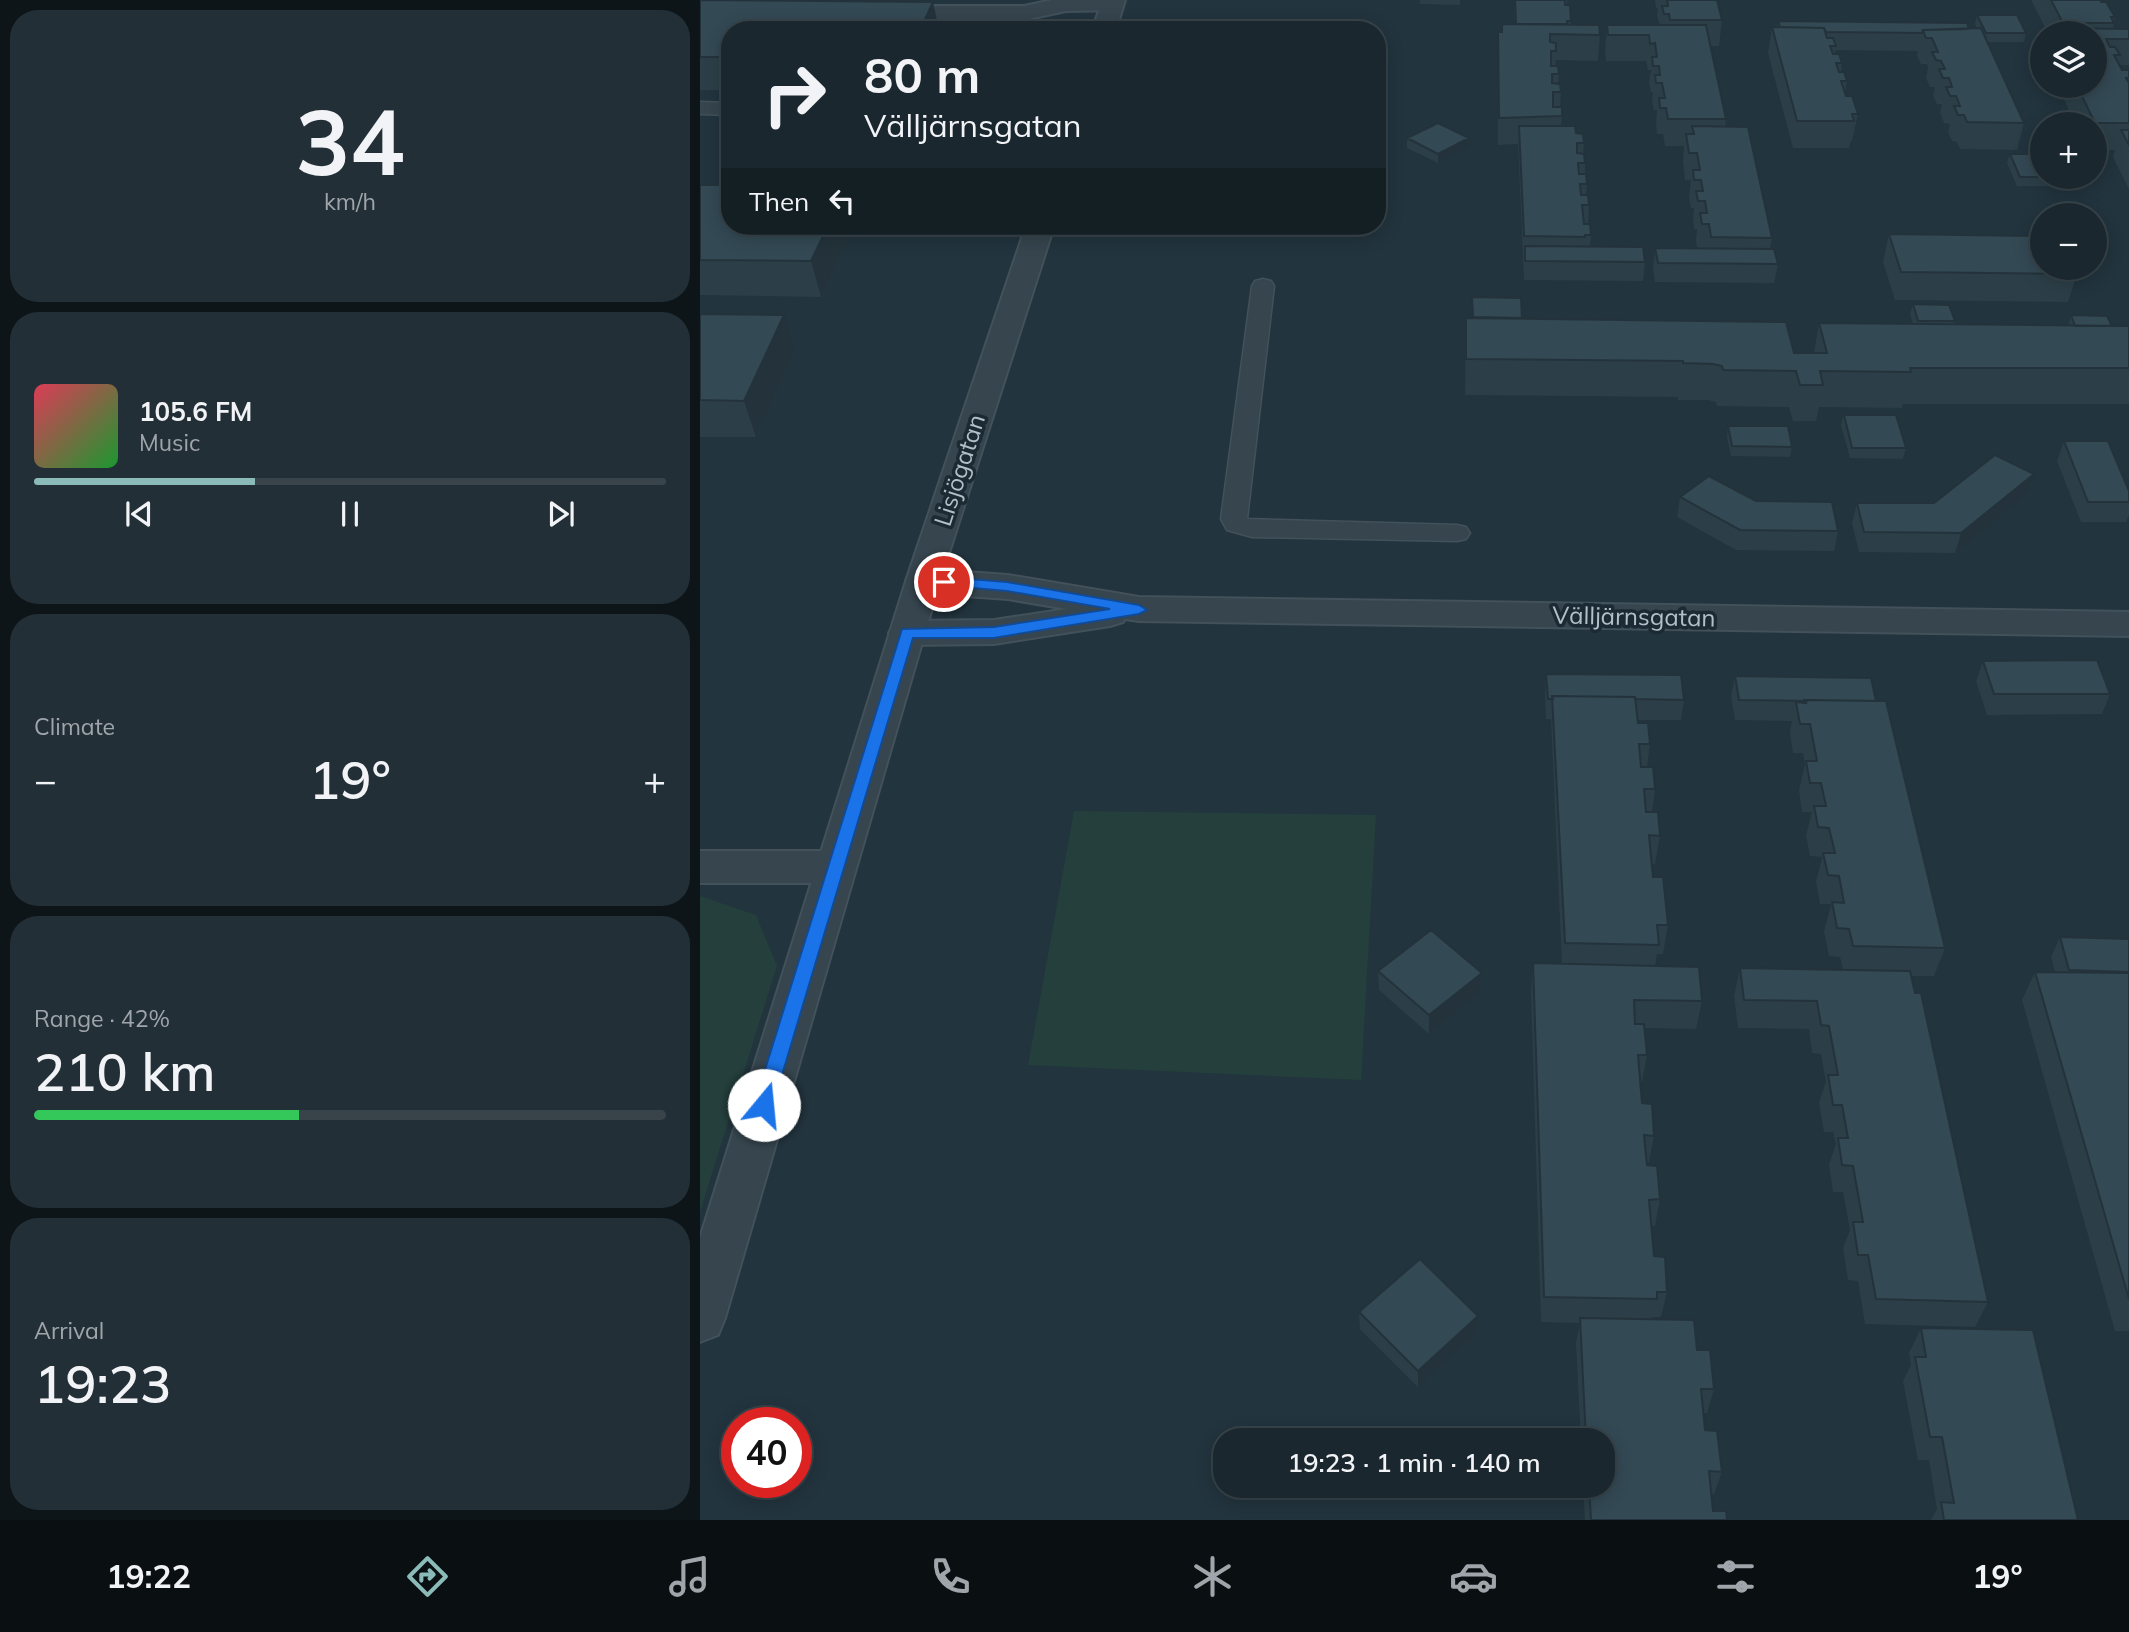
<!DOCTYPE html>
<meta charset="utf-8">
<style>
body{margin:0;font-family:Mulish,sans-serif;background:#232f36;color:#f1f3f6;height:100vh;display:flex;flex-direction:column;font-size:26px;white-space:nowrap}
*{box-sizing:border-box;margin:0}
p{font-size:23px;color:#9fa5aa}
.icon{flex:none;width:38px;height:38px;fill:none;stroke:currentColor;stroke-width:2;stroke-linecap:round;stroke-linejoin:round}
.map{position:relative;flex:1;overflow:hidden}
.details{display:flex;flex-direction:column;gap:10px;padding:10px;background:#0e1519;width:700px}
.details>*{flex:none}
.hud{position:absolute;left:21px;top:21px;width:665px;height:214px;border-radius:28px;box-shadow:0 4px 18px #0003,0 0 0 2px #38444a;background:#1a272e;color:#f1f3f6;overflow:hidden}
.buttons{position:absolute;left:1330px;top:21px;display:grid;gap:14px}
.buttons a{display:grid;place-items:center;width:77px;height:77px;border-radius:50%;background:#1a272e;box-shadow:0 4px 18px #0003,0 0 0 2px #38444a;font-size:35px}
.speed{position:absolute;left:21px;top:1407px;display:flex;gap:14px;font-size:35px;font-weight:700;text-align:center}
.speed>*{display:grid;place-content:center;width:91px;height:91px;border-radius:50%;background:#1a272e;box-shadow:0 4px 18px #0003,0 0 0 2px #38444a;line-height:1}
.speed .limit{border:10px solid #d22;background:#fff;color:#111}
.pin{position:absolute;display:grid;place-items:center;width:60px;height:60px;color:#fff;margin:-30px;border:4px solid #fff;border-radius:50%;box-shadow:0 2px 7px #0007}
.me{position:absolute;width:77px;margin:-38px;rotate:17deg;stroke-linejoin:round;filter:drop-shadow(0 0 5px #0008)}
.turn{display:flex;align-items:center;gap:24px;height:147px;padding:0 28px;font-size:32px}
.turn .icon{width:91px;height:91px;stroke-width:2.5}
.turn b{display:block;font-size:49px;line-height:60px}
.then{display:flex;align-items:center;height:66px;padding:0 28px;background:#0003;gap:14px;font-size:26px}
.big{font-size:52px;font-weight:600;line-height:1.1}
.details .widget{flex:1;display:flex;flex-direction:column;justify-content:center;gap:10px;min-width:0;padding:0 24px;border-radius:28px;background:#232f36}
.details .dial{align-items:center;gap:0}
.dial b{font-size:91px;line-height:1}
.song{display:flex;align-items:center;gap:21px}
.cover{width:84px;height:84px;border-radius:10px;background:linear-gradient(135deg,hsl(350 70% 55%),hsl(130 70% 35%))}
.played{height:7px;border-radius:4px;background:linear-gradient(90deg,#8bbbb9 35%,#38444a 35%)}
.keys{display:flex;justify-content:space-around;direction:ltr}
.heat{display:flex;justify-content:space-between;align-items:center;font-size:38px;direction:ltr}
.charge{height:10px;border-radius:5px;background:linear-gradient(90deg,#34c759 42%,#38444a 0)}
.trip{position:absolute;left:513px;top:1428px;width:402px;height:70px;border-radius:28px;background:#1a272e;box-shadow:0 4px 18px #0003,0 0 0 2px #38444a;font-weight:600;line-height:70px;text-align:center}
.menu{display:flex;height:112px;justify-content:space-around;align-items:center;background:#0a1012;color:#9fa5aa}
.menu .icon{width:49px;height:49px}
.menu .current{color:#8bbbb9}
.menu b{font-size:32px;color:#f1f3f6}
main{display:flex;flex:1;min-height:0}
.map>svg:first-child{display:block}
.green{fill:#243f3c}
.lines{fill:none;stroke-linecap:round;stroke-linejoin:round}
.service-casing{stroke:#42515a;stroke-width:3}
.minor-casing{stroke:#42515a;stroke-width:4}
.tertiary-casing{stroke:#42515a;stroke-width:4}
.service{fill:#36454e;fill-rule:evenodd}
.minor{fill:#36454e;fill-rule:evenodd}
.tertiary{fill:#36454e;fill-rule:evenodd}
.wall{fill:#2c3f48}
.shaded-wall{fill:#24333b}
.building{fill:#334954;stroke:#24333b;stroke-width:2}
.route{fill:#1a73e8;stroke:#114b97;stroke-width:2}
.labels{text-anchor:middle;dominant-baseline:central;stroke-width:7;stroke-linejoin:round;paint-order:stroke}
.street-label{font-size:24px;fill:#b1c0c9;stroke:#1b2a33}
</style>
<main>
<section class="details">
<div class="widget dial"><b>34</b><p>km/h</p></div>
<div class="widget">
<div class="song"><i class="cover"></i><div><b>105.6 FM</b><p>Music</p></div></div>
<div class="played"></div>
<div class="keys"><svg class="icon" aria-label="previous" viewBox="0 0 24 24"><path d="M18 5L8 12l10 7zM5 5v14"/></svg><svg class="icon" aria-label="pause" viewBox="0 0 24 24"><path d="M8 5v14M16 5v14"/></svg><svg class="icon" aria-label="next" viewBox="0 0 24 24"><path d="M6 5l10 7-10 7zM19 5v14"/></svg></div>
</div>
<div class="widget"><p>Climate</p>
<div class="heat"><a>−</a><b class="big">19°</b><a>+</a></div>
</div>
<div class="widget"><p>Range · 42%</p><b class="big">210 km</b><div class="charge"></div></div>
<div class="widget"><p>Arrival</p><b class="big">19:23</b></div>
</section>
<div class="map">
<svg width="1429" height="1520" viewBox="0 0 1429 1520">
<rect width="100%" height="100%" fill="#22343e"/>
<!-- green -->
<path class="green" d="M374,811L676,815L661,1080L328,1065Z
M0,896L56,915L77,966L0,1212Z"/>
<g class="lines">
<!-- service casing -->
<g class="service-casing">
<path id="service" d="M0,102L30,103V115L0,114Z
M563,279L571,281L574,286L547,519L757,525L766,527L770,533L766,539L757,541L552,537L527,530L521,519L552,286L555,281Z"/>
</g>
<!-- minor casing -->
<g class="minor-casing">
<path id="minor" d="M352,0H420L423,5L420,10L366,11L324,20H184L176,18L172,13L176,8L184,6H324Z
M223,569L308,575L439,597L1429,612V636L439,621L425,619L423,622L410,626L294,644L207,645L194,642L189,633L194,624L207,621L294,620L367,609L308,599L223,593L211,589L206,581L211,573Z
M0,851H135L149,856L155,867L149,878L135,883H0Z"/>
</g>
<!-- tertiary casing -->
<g class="tertiary-casing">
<path id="tertiary" d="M403,0H425L416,30H392Z
M326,226H354L240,581L25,1318L18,1335L0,1342V1238L206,581Z"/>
</g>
<!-- service -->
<use href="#service" class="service"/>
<!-- minor -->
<use href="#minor" class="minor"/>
<!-- tertiary -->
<use href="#tertiary" class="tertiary"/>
</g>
<!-- wall -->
<path class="wall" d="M0,0L30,30V90H0Z
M720,0H760V5L720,4Z
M814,0H867V5L871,21V24L900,35L898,61L856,60L855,66L859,74L858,84L861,92L860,107L862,116L861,126L876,133L884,143L883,154L885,163V174L887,184L886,195L889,205L888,224L891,235L890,246L945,262L943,281L824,280L818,144L798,145V32H801L815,24Z
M955,0H1017L1022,20L1019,46H1011L1026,119L1025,127L1072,238L1070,249L1078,264L1074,283L955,282L953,267L955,248H997L996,240L997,229H994L993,218L994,208H991L989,197L991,180H985L983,161L984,146H965L963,134H957L956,125L957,110H954L952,101L953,92H951L949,83L951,70H948L946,61H906L905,50L907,25H960V24L959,23L957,16L958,8H956Z
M1331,0H1401L1415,17L1413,28L1429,29V65H1419L1422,70H1429V189L1413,157L1415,150H1395V124H1375L1358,86H1395V33H1348Z
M1277,15L1326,33L1324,42H1287L1324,123L1317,150L1260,149L1257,142L1252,141L1248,132L1250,124L1244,123L1240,113L1242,104H1237L1233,96L1235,87H1230L1226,78L1228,68L1227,64H1221L1217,56L1218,51L1135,50V54L1142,63L1141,72L1147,81L1145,92L1146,96L1158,114L1152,141H1151L1149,148H1093L1068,53L1072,27H1077L1078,21L1277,29L1275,24Z
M707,138H769V148L738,163L707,148Z
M1310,154L1365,177L1362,186H1317L1307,163Z
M0,185L30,226H154L121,297L0,295Z
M1189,234L1377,274L1368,302L1195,300L1183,262Z
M772,297L822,319L1094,353H1114L1119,323L1213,324L1210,314L1213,304L1255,321L1254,324L1368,326L1371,315L1412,326H1429V404H1203L1202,408L1119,407L1116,421H1093L1089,407L1017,406L1016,402L1008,400H978V397L765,395L766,318L772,319Z
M0,314L95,351L56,437H0Z
M1144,415L1206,448L1203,459L1150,458L1141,425Z
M1028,426L1092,447L1090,457L1031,456L1027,436Z
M1364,441L1429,491V515L1426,522H1381L1357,461Z
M1328,494L1255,553L1159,552L1152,523L1157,503H1234Z
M980,497L1056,501L1138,531L1134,551L1036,550L977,517Z
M1283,661L1410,694L1402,714L1287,715L1276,681Z
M846,674L984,700L981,720H937L938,723L950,744L947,767L955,789L952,812L960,836L955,864H951L953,877L968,925L963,954H957L955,966L1002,1001L996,1029L945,1028L947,1055L942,1082H940L942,1103L954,1136L949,1162H947V1165L960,1199L955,1226H951L954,1256L967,1292L961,1317H953L952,1320L997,1350L1014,1389L1007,1413H1003L1005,1430L1022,1472L1014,1494H1011L1013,1511L1027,1520H885L883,1486H903V1440H881L876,1343L880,1323L841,1322L831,991L833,963L862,964L851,719H846L845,694Z
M1035,676L1176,701L1245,948L1234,976H1211L1288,1302L1275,1327L1165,1324L1158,1281L1148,1280L1143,1248L1150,1230L1143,1192H1133L1129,1164L1136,1144L1133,1132H1124L1119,1102L1126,1082L1121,1054L1112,1053L1109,1029L1038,1028L1034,996L1040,968L1143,970L1140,957L1129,956L1124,931L1131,906V904H1120L1116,881L1122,858V857L1110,856L1106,835L1112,812H1102L1099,790L1105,764L1103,753H1093L1090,732L1092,721L1035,720L1031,696Z
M1360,937L1429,939V1331H1415L1322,1000L1335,972H1355L1351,957Z
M678,971L782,973L781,993L729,1034L679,990Z
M659,1312L778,1316L777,1333L718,1387L660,1329Z
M1221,1328L1378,1520H1231L1237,1509L1229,1460H1218L1203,1381L1211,1365L1209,1353Z"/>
<!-- shaded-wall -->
<path class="shaded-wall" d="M233,2L239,30H220Z
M769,138V148L738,163V154Z
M128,226H154L121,297L111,261Z
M84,315L95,351L56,437L44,401Z
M1334,474L1328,494L1255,553L1261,533Z
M782,973L781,993L729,1034V1015Z
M778,1316L777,1333L718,1387V1371Z"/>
<!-- building -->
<path class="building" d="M0,0L233,2L220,30H30V57H0Z
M815,0H865V5H870L871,21H867V24H816Z
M967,0H1017L1022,20H970L969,14H964L962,6H968Z
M1351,0H1401V2H1406L1415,17H1411L1414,23H1363Z
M1277,15H1317L1326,33H1286Z
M1078,21L1267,23L1269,29L1223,30L1222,33L1126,32L1124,28L1080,27Z
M802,24L899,25L900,35L850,34V42L856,43V51H851V66H858L859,74H852V83L860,84L861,92H853V107H862V116L799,118L798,32H802Z
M907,25H1006L1026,119H968L966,108H960L959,98H965L962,83H956L955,75H960L959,66H953L952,57H957L955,43L950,44L949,35H908Z
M1072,27L1124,28L1127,38H1133L1136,46H1130L1133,54H1139L1142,63H1136L1139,72H1144L1147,81H1141L1146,96H1152L1158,114H1152L1154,121H1097Z
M1281,28L1324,123L1267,122L1264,115H1258L1254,106H1260L1256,96H1250L1246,87H1252L1249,78H1243L1239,69H1245L1241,61L1236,60L1232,52H1238L1232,38H1226L1223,30Z
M1350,28L1429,29V39H1406L1410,47H1415L1420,55H1414L1422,70H1429V78H1426L1429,83V123H1395L1377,86H1395V33H1353Z
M738,123L769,138L738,154L707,138Z
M819,126H875L876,133L883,134L884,143H877V153L884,154L885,163H878L879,174H886L887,184H880L881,195H888L889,205H882L884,224H890L891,235H885V237L824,236Z
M992,126L1048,127L1072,238L1011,237L1009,224H1002L1000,213H1007L1005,201H998L996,191H1003L1001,180H994L993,170H1000L997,153H989L986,134H994Z
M1421,130H1429V145Z
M1310,154H1342V177H1320Z
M0,185H30V226H128L111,261L0,260Z
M1189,234L1342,236V268H1374L1377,274L1201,272Z
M825,246L943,247L945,262L825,261Z
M955,248L1074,249L1078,264L958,263Z
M772,297L821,298L822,318L773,317Z
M1213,304L1249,305L1255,321H1218Z
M0,314L84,315L44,401L0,400Z
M1371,315L1407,316L1412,326H1375Z
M766,318L1086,322L1094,353H1127L1119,323L1429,326V368H1210L1211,372L1120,371L1123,385H1100L1096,371L1023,370L1022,366L1013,364L983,363V361L766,359Z
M1144,415H1196L1206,448H1152Z
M1028,426H1088L1092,447L1032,446Z
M1364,441H1408L1429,491V502H1388Z
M1295,455L1334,474L1261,533L1164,532L1157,503H1234Z
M1009,476L1056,501L1132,502L1138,531L1040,530L980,497Z
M1397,660L1410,694H1294L1283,661Z
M846,674L981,675L984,700L935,699V697L852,696L853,699H848Z
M1035,676L1171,678L1176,701L1105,700L1106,701L1039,700Z
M852,696L935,697L938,723H948L950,744H939L941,767H953L955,789H944L946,812H958L960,836L949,835L953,877H963L968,925H957L959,945L865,943Z
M1105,700L1186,701L1245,948L1153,946L1149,929L1137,928L1132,902L1144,903L1139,876L1128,875L1123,853H1135L1129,828L1118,827L1114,806H1126L1121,783H1110L1106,761H1117L1110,724H1100L1096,702L1106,703Z
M731,930L782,973L729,1015L678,971Z
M1360,937L1429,939V972L1369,970Z
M833,963L999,967L1002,1001L934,1000L935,1024H944L947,1055H938L942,1103L952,1104L954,1136L944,1135L947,1165L957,1166L960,1199L949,1200L954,1256L965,1257L967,1292H957V1299L844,1297Z
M1040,968L1210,971L1215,993H1221L1288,1302L1176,1299L1168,1255H1158L1153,1222H1163L1153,1166L1142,1165L1138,1138H1148L1142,1105H1133L1128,1075H1138L1129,1026L1121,1025L1117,1001L1044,1000Z
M1335,972L1429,973V1299Z
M720,1259L778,1316L718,1371L659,1312Z
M880,1318L994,1320L997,1350H1010L1014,1389H1001L1005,1430L1017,1431L1022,1472L1009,1471L1013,1511H1026L1027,1520H891L889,1486H903V1440H886Z
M1221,1328L1333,1330L1378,1520H1244L1241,1502L1254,1503L1242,1437H1230L1215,1357H1226Z"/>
<!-- route -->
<path class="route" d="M244,577L307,582L439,605L447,610L439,614L294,638H213L73,1105L70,1111L64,1114L57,1111L54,1105L202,629L294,627L410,609L307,591L239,585L237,582L239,579Z"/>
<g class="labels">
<!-- street labels -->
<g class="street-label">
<text transform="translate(259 470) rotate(-72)">Lisjögatan</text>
<text transform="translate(934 616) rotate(1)">Välljärnsgatan</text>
</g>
</g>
</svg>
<div class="buttons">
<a><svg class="icon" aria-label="layers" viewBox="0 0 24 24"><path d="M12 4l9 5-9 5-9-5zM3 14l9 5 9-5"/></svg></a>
<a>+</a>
<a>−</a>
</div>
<div class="speed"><div class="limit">40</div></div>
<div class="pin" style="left:244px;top:582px;background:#d93025"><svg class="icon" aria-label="arrive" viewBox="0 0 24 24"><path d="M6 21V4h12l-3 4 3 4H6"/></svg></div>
<svg class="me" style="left:64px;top:1105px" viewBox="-20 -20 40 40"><circle r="19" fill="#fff"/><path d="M0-13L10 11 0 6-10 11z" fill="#1a73e8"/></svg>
<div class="trip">19:23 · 1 min · 140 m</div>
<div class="hud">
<div class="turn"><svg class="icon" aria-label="right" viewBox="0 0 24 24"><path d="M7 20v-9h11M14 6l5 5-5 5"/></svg><div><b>80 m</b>Välljärnsgatan</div></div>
<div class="then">Then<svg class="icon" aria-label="left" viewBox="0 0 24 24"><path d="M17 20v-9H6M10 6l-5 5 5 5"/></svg></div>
</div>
</div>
</main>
<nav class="menu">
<b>19:22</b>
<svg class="icon current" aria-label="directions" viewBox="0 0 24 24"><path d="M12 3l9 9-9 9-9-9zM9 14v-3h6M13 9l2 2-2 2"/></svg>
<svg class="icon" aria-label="music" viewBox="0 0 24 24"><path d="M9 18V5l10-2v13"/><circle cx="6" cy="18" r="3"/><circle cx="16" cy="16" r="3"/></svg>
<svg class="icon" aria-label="phone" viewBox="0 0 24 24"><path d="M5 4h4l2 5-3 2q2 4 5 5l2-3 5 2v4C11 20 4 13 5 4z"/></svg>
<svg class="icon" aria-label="climate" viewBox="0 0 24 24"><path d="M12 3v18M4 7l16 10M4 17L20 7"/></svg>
<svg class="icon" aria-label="car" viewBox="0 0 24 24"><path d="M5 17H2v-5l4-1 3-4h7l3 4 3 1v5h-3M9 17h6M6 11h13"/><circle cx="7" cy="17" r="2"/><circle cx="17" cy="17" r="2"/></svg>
<svg class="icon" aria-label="filters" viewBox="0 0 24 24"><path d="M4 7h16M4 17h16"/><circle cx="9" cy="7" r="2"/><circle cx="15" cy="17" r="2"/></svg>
<b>19°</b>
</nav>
